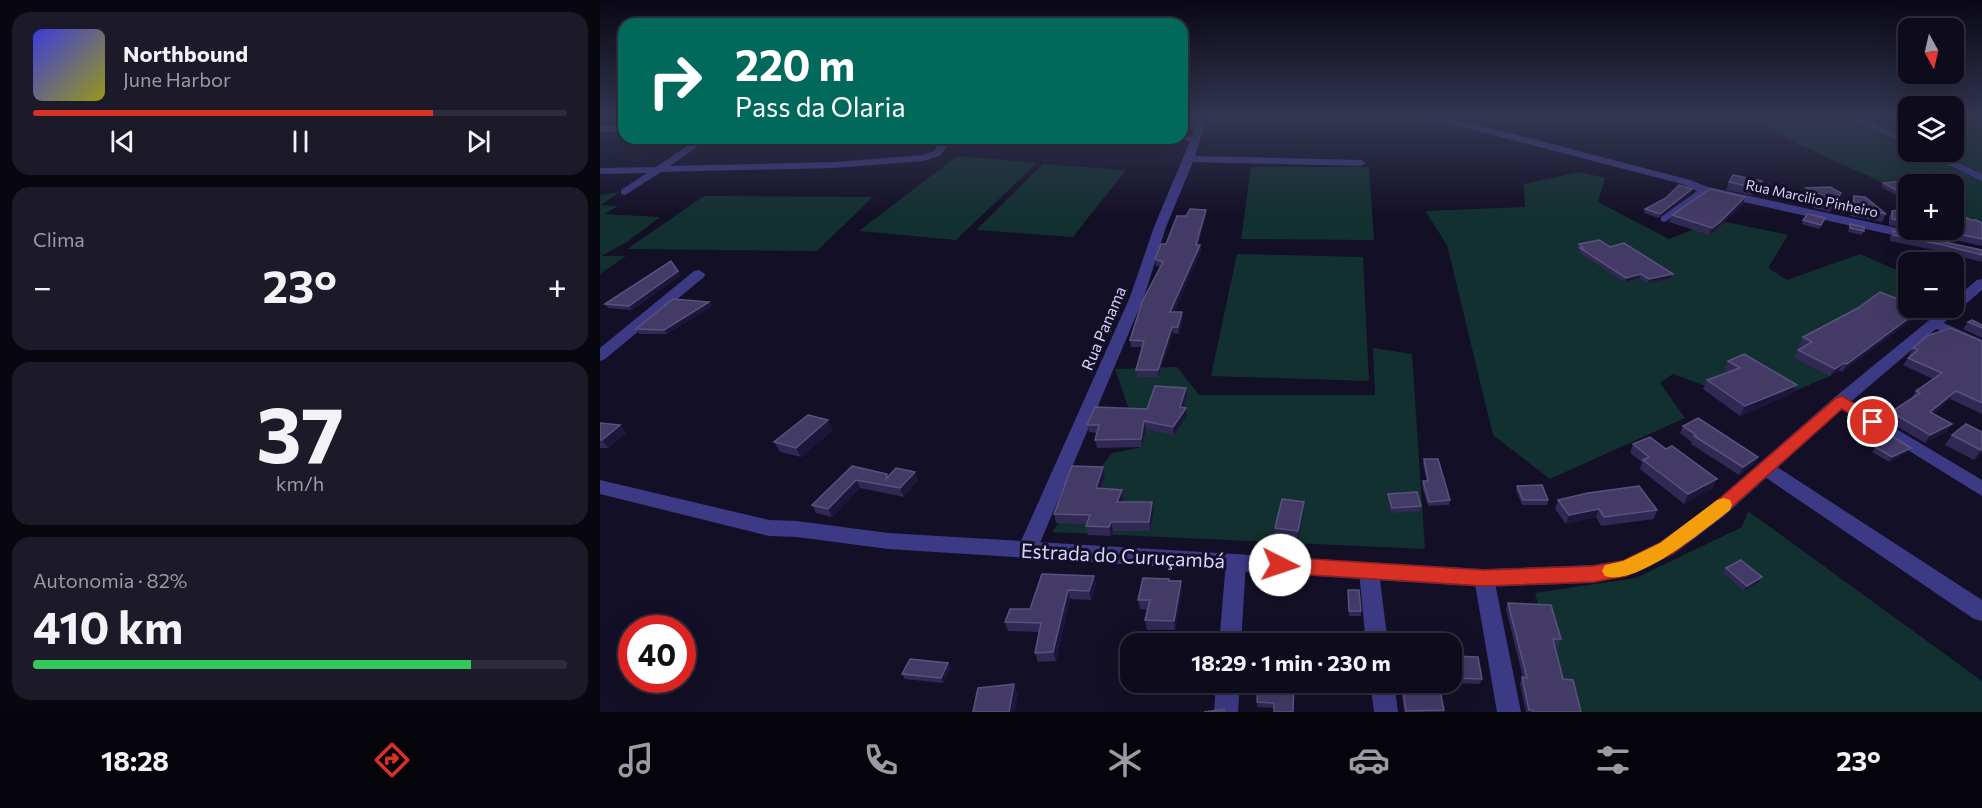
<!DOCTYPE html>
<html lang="pt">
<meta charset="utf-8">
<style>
body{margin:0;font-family:Commissioner,sans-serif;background:#1c1929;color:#f1f3f6;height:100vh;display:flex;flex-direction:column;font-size:22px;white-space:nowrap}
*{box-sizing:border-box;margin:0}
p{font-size:20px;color:#9b9ba3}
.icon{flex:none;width:33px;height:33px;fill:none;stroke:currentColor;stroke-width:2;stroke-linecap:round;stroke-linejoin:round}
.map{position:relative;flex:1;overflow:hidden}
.sheet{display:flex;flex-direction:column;gap:12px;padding:12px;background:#08060f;width:600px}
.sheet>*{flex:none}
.top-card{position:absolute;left:18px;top:18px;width:570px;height:126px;border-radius:18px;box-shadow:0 6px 24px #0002,0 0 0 2px #2e2b3b;background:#00695c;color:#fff;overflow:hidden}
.needle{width:39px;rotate:172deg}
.tools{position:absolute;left:1298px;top:18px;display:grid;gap:12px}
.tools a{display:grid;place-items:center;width:66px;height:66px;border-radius:12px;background:#0e0b1c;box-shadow:0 6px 24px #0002,0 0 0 2px #2e2b3b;font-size:30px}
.speed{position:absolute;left:18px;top:615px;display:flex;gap:12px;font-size:30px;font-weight:700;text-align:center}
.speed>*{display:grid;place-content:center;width:78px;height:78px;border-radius:50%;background:#0e0b1c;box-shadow:0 6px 24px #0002,0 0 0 2px #2e2b3b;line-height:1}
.speed .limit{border:9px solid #d22;background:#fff;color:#111}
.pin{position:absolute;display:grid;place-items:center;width:51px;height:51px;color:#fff;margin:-26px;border:3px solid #fff;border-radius:50%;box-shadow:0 2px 6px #0007}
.me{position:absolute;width:66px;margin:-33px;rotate:94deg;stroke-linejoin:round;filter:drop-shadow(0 0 4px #0008)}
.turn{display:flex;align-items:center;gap:21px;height:126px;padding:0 18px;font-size:27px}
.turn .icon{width:78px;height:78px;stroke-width:2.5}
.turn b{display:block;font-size:42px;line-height:51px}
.big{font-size:45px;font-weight:700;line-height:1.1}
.sheet .card{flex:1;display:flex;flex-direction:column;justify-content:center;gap:9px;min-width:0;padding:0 21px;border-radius:18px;background:#1c1929}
.sheet .dial{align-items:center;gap:0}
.dial b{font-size:78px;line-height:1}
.song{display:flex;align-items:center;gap:18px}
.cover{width:72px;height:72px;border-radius:9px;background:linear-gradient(135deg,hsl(240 70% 55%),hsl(60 70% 35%))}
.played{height:6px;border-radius:3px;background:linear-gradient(90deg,#d93025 75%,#2e2b3b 75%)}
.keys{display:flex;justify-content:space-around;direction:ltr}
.heat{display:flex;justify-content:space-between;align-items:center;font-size:33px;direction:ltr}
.charge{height:9px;border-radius:4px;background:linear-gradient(90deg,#34c759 82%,#2e2b3b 0)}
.trip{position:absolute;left:520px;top:633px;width:342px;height:60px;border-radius:18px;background:#0e0b1c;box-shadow:0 6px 24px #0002,0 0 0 2px #2e2b3b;font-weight:700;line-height:60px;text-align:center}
.menu{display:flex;height:96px;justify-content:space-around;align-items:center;background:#06040b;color:#9b9ba3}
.menu .icon{width:42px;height:42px}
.menu .selected{color:#d93025}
.menu b{font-size:27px;color:#f1f3f6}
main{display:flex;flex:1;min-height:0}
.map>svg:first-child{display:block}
.green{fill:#12302f}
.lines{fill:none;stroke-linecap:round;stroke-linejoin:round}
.minor{fill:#3d3a85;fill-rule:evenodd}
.tertiary{fill:#3d3a85;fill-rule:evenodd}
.wall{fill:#312854}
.shaded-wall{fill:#1d163a}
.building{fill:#433a66;stroke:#5a527e;stroke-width:1.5}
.route{fill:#d93025;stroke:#8d1f18;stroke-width:1.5}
.slow{fill:#f59e0b}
.labels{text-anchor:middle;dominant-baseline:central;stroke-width:6;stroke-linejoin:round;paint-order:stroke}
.far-street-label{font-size:14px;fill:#d9d4ff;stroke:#130f26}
.street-label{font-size:16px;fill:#d9d4ff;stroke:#130f26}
.near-street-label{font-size:20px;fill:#d9d4ff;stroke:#130f26}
</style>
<main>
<section class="sheet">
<div class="card">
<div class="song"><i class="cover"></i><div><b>Northbound</b><p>June Harbor</p></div></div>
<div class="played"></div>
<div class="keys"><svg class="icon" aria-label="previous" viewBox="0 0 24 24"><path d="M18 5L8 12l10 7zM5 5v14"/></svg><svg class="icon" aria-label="pause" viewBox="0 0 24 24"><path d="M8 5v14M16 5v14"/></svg><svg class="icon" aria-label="next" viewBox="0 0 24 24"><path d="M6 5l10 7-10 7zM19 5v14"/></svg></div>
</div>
<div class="card"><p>Clima</p>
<div class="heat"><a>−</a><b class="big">23°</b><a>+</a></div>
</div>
<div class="card dial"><b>37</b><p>km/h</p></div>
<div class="card"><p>Autonomia · 82%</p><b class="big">410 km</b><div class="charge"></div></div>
</section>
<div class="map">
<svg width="1382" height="712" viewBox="0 0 1382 712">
<rect width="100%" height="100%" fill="#130f26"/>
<!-- green -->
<path class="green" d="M1147,117H1308V152H1353V117H1364L1382,124V227L1353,214V184H1308V194L1200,145Z
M357,156L437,163L356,240L259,231Z
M443,164L526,170L473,237L376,230Z
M651,167H769L774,240L641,239Z
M980,172L1005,178L998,202L1069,239L1117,220L1188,235L1168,268L1187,280L1260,254L1308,275L1309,308L1230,376L1160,406L1073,374L1060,383L1085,418L950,479L893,435L847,245L825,211L925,207L924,184Z
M20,192L1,205L18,206L5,214L60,217L27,242L1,256H26L0,274V195Z
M104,196L273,197L217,251L27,249Z
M637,254L763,257L769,381L611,376Z
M773,348L812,354L825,549L452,532L512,453L542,447L515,369L577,367L599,395H775Z
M1148,511L1382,681V712H967L935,593L1036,578L1142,527Z"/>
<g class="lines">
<!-- minor -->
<path class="minor" d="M598,117H607L595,156L761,160L766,163L761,166L593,162L566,227L544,297L437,550L434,556L427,558L420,556L417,550L530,297L554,227L590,141L573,138L592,136Z
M824,117H842L886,127L1090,180L1108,187L1311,231L1317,235L1311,239L1107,194L1065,222L1061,221V217L1097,191L1082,184Z
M1247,117H1259L1308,139V145Z
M24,125V131L0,132V126Z
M99,138H110L70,166L234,162L323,155L334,151L342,138H352L341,155L324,161L234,168L61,172L25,195L21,194V190L47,173L0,174V168L56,167Z
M1323,152H1335L1382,174V181Z
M99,270L105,274L104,277L5,359L0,361V348L94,271Z
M1335,319L1382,340V350L1330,326L1328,323Z
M1241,396L1382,480V496L1235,405L1233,401L1235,397Z
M1165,462L1171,463L1382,600V621L1374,619L1159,473L1156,468L1159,463Z
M636,554L643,556L646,562L641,644H619L626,562L629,556Z
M769,563L776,566L779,572L788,644H766L759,572L762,566Z
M884,569L891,572L894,578L921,712H897L874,578L877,572Z
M616,682H640L638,712H614Z
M770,682H794L798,712H774Z"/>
<!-- tertiary -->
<path class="tertiary" d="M1382,279V290L1247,405L1124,516L1074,554L1026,576L993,583L884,587L288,549L197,537L169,536L0,494V480L169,520L197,521L288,533L884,569L993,565L1023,560L1060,542L1110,506L1235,397L1344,308H1353V300L1377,280Z"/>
</g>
<!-- wall -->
<path class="wall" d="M1129,182L1159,188L1152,195L1126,190Z
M1283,183L1308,184V201L1281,187Z
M1206,188L1241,193L1238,201L1230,212L1213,208L1215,204L1203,195Z
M1091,193L1059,218L1044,213L1045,209Z
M1254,196L1286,214L1282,222L1250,216L1251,204Z
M1145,197L1143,204L1117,229L1109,235L1069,222L1072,215Z
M1308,209V229L1289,225V216L1292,211Z
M606,216L598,245H600L601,251L574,312L583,319L579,334L573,333L558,377H537L536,370L542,347H531L530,340L560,267L556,266L555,259L566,244Z
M1203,220L1223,222L1219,229L1202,224Z
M1371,220L1382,223V246L1310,230H1353Z
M1250,224L1264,231L1262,235L1248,232Z
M1293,231L1382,250V262L1339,251L1290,241V237Z
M979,244L1010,247L1073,274L1071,278L1048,283L1039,278L1025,282L979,253L980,250L978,248Z
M81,275L32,310L8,308L5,304Z
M109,302L112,306L67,334H39L36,329Z
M1321,309L1317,316L1242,372L1239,370L1230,376L1194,358L1198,350L1203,347L1199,345L1203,337Z
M1368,322L1382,325V338L1363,329Z
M1382,341V414L1350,399L1333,414L1352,424L1346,432L1325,443L1286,420L1291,412L1311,399L1316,391L1333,379L1303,365L1310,356H1309L1313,348Z
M1128,361L1197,385L1192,394L1140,416L1103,389L1107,380L1128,372L1124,370Z
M586,388L587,395L583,408H586L587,416L574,435L546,429L542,447L497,448L495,440L497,433L489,432L487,425L547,409Z
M228,420L233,430L201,457L180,452L174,442Z
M0,423L20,425L26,433L8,448H0Z
M1083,426L1158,457L1154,464L1139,475L1091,444L1092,442L1080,433Z
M1266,431L1307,452L1289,462L1272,452L1275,447L1278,445L1263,436Z
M1382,432V453L1374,460L1345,445L1352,435Z
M1033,444L1113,488L1084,504L1040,469L1042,462L1030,453Z
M824,459L850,500L849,505L828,506L822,486L823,481H827L823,464Z
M252,466L287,474L288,476L318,480L304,497L260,488L232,517L216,513L212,505Z
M505,476L501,489L522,490L523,499L522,502H552L554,511L550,531H513L511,536L488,535L486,526L487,524L456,523L454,514Z
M917,486L948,500L947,505H922L916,490Z
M788,494L821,506L820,511L791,513L788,499Z
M958,500L1057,510L1054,519L1001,526L996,517L966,524L955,509Z
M704,502V512L698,540L675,537V528Z
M1126,568L1162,577L1159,582L1144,591L1123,573Z
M494,576L496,585L491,600L470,599L456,661L438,662L435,653L440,632L408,631L405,622Z
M570,581H581L582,591L575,630H547L545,620L548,610L540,609L538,600Z
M748,590L761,611V616H749Z
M908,603L961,639L958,646H955L963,679L981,712H926L920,684L922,677L923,678L906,609Z
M852,656L882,679L880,684L854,683L852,671Z
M348,663L351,668L343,683L305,679L302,674Z
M690,682L674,708L657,707V702L669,685Z
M803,691L844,710V712H804L802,696Z"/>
<!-- shaded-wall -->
<path class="shaded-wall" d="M1162,181L1159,188L1152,195L1155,188Z
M1092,189L1091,193L1059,218L1060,214Z
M1241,193L1238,201L1230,212L1234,204Z
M1145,197L1143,204L1117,229L1109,235L1112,228Z
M606,210V216L596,252V245Z
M600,245L601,251L571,319L570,312Z
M78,271L81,275L32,310L29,306Z
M1041,274L1039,278L1025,282L1026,278Z
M1073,274L1071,278L1048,283L1049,279Z
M109,302L112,306L67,334L64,330Z
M1321,309L1317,316L1242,372L1247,364Z
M582,312L583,319L579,334L578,327Z
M572,327L573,333L558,377V370Z
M1244,363L1239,370L1230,376L1235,369Z
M1197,385L1192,394L1140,416L1145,406Z
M586,388L587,395L581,415L580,407Z
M1356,391L1350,399L1325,420L1330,412Z
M586,408L587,416L574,435L573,427Z
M228,420L233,430L201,457L196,448Z
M544,421L546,429L542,447L541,439Z
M1352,424L1346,432L1325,443L1330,435Z
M20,425L26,433L8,448L2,440Z
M1311,448L1307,452L1289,462L1292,457Z
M1382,449V453L1374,460L1381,450Z
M1158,457L1154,464L1139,475L1143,467Z
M503,467L505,476L498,497L496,488Z
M315,472L318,480L304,497L300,488Z
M1117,479L1113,488L1084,504L1088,494Z
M256,480L260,488L232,517L228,509Z
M522,490L523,499L519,511L517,502Z
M552,502L554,511L550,531L549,522Z
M704,502V512L698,540V531Z
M999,509L996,517L966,524L969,515Z
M511,522L513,531L511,536L509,527Z
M494,576L496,585L491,600L489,591Z
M1162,577L1159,582L1144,591L1147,586Z
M581,581L582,591L575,630L574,621Z
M468,590L470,599L456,661L453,652Z
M348,663L351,668L343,683L341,678Z
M414,684L418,694L415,712H409Z"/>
<!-- building -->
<path class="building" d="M1133,175L1162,181L1155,188L1129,182Z
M1326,179L1337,184H1308V196L1283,183Z
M1079,185L1092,189L1060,214L1045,209L1066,198Z
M1230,187L1241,193L1234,204L1216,201L1219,197L1206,188Z
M1110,189L1145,197L1120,222L1112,228L1072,215Z
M1254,196L1265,197L1286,214L1253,208Z
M590,209L606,210L596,245H600L570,312H582L578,327H572L558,370H536L544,341L530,340L542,302L563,262L555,259L561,244H566L577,216H586Z
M1308,209V222L1292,219V211Z
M1353,211L1371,220H1376L1382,223V239L1340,230H1353Z
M1208,214L1225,218L1221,225L1203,220Z
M1250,224L1264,227V231L1250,228Z
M1293,231L1382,250V255L1343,245L1293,235Z
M999,240L1010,247L1024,243L1073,274L1049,279L1041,274L1026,278L980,248H983L979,244Z
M71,261L78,271L29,306L5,304Z
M1280,292L1308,303V308H1318L1321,309L1247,364L1244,363L1235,369L1198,350L1212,342L1203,337L1258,308Z
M73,299L109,302L64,330L36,329Z
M1372,320L1382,325V328L1368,322Z
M1350,328L1382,341V403L1356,391L1330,412L1352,424L1330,435L1291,412L1320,393L1316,391L1342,373L1308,358L1318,350L1313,348L1327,336Z
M1144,354L1197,385L1145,406L1107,380L1140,368L1128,361Z
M555,386L586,388L580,407L586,408L573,427L544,421L541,439L495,440L499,425H487L495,407L547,409Z
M208,415L228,420L196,448L174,442Z
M1098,418L1158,457L1143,467L1094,436L1096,435L1083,426Z
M0,423L20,425L2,440H0Z
M1366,424L1382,432V449L1381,450L1352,435Z
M1274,425L1311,448L1292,457L1275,447L1284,442L1266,431Z
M1050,437L1066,449L1072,446L1117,479L1088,494L1043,460L1049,457L1033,444Z
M824,459H838L850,500L829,502L823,481H828Z
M252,466L287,474L286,479L296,468L315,472L300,488L256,480L228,509L212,505Z
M472,466L503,467L496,488L522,490L517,502H552L549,522H511L509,527L486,526L490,515L454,514Z
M942,485L948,500H923L917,486Z
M1039,486L1057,510L1004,517L999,509L969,515L958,500L988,493Z
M817,492L821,506L792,508L788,494Z
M682,499L704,502L698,531L675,528Z
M1141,560L1162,577L1147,586L1126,568Z
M442,574L494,576L489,591L468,590L453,652L435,653L441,623L405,622L410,609H430Z
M543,578L569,579V581H581L574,621L545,620L550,600H538Z
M748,590H759L761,611H749Z
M908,603L951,605L961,639H953L963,679L973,680L981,712H933V710H929L922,677L927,678Z
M852,656L878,657L882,679L855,678Z
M310,659L348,663L341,678L302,674Z
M669,682H690V685H694L693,712H674V703L657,702L658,685H669Z
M414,684L409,712H373L378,688Z
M840,690L844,710L806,711L803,691Z
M624,709V712H604Z"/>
<!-- sky -->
<linearGradient id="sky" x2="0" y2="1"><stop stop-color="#0a0815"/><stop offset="0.54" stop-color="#333752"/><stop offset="1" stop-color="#333752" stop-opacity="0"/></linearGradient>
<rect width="1382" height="217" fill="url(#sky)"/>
<!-- route -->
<path class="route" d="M1242,396L1279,418L1281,422L1279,425H1268L1242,409L1123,515L1073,553L1026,576L993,582L884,586L680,573L674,570L671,565L674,560L680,557L884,570L993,566L1023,561L1060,543L1111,506L1236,398Z"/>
<!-- slow -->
<path class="slow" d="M1124,498L1130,500L1132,505L1130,510C1105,529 1037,587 1005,576L1002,571L1005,565L1023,561L1060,543L1117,500Z"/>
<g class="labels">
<!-- far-street labels -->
<g class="far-street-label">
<text transform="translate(1212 198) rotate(12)">Rua Marcilio Pinheiro</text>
</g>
<!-- street labels -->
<g class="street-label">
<text transform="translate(503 328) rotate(-67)">Rua Panama</text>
</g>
<!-- near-street labels -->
<g class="near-street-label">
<text transform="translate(523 555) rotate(3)">Estrada do Curuçambá</text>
</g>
</g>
</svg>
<div class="tools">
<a><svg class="needle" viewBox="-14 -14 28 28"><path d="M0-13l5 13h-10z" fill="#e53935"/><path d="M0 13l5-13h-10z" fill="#9b9ba3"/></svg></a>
<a><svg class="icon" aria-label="layers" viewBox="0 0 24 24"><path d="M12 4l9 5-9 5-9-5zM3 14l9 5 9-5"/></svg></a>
<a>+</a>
<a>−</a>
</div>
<div class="speed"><div class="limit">40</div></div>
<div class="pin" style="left:1273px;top:422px;background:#d93025"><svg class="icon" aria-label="arrive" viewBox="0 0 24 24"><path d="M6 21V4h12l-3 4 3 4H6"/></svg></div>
<svg class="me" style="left:680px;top:565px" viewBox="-20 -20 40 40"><circle r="19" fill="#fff"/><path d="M0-13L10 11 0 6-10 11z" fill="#d93025"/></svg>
<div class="trip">18:29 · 1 min · 230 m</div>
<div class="top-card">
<div class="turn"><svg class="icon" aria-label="right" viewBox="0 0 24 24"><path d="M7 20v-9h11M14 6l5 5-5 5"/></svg><div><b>220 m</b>Pass da Olaria</div></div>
</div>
</div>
</main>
<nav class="menu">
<b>18:28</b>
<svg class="icon selected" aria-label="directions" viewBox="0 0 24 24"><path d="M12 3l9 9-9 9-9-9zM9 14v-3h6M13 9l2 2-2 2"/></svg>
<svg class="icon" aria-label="music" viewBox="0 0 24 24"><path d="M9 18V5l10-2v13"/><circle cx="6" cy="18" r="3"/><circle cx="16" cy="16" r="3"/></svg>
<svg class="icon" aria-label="phone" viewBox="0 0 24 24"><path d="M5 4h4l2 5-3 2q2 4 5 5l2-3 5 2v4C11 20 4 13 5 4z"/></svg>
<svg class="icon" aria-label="climate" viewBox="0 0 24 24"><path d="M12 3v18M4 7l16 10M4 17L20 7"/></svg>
<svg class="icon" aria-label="car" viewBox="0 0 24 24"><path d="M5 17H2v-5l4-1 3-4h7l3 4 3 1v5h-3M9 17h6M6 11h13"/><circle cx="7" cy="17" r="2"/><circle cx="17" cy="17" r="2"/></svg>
<svg class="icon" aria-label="filters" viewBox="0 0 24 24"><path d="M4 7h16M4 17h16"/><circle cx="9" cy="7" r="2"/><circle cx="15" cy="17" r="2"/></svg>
<b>23°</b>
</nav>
